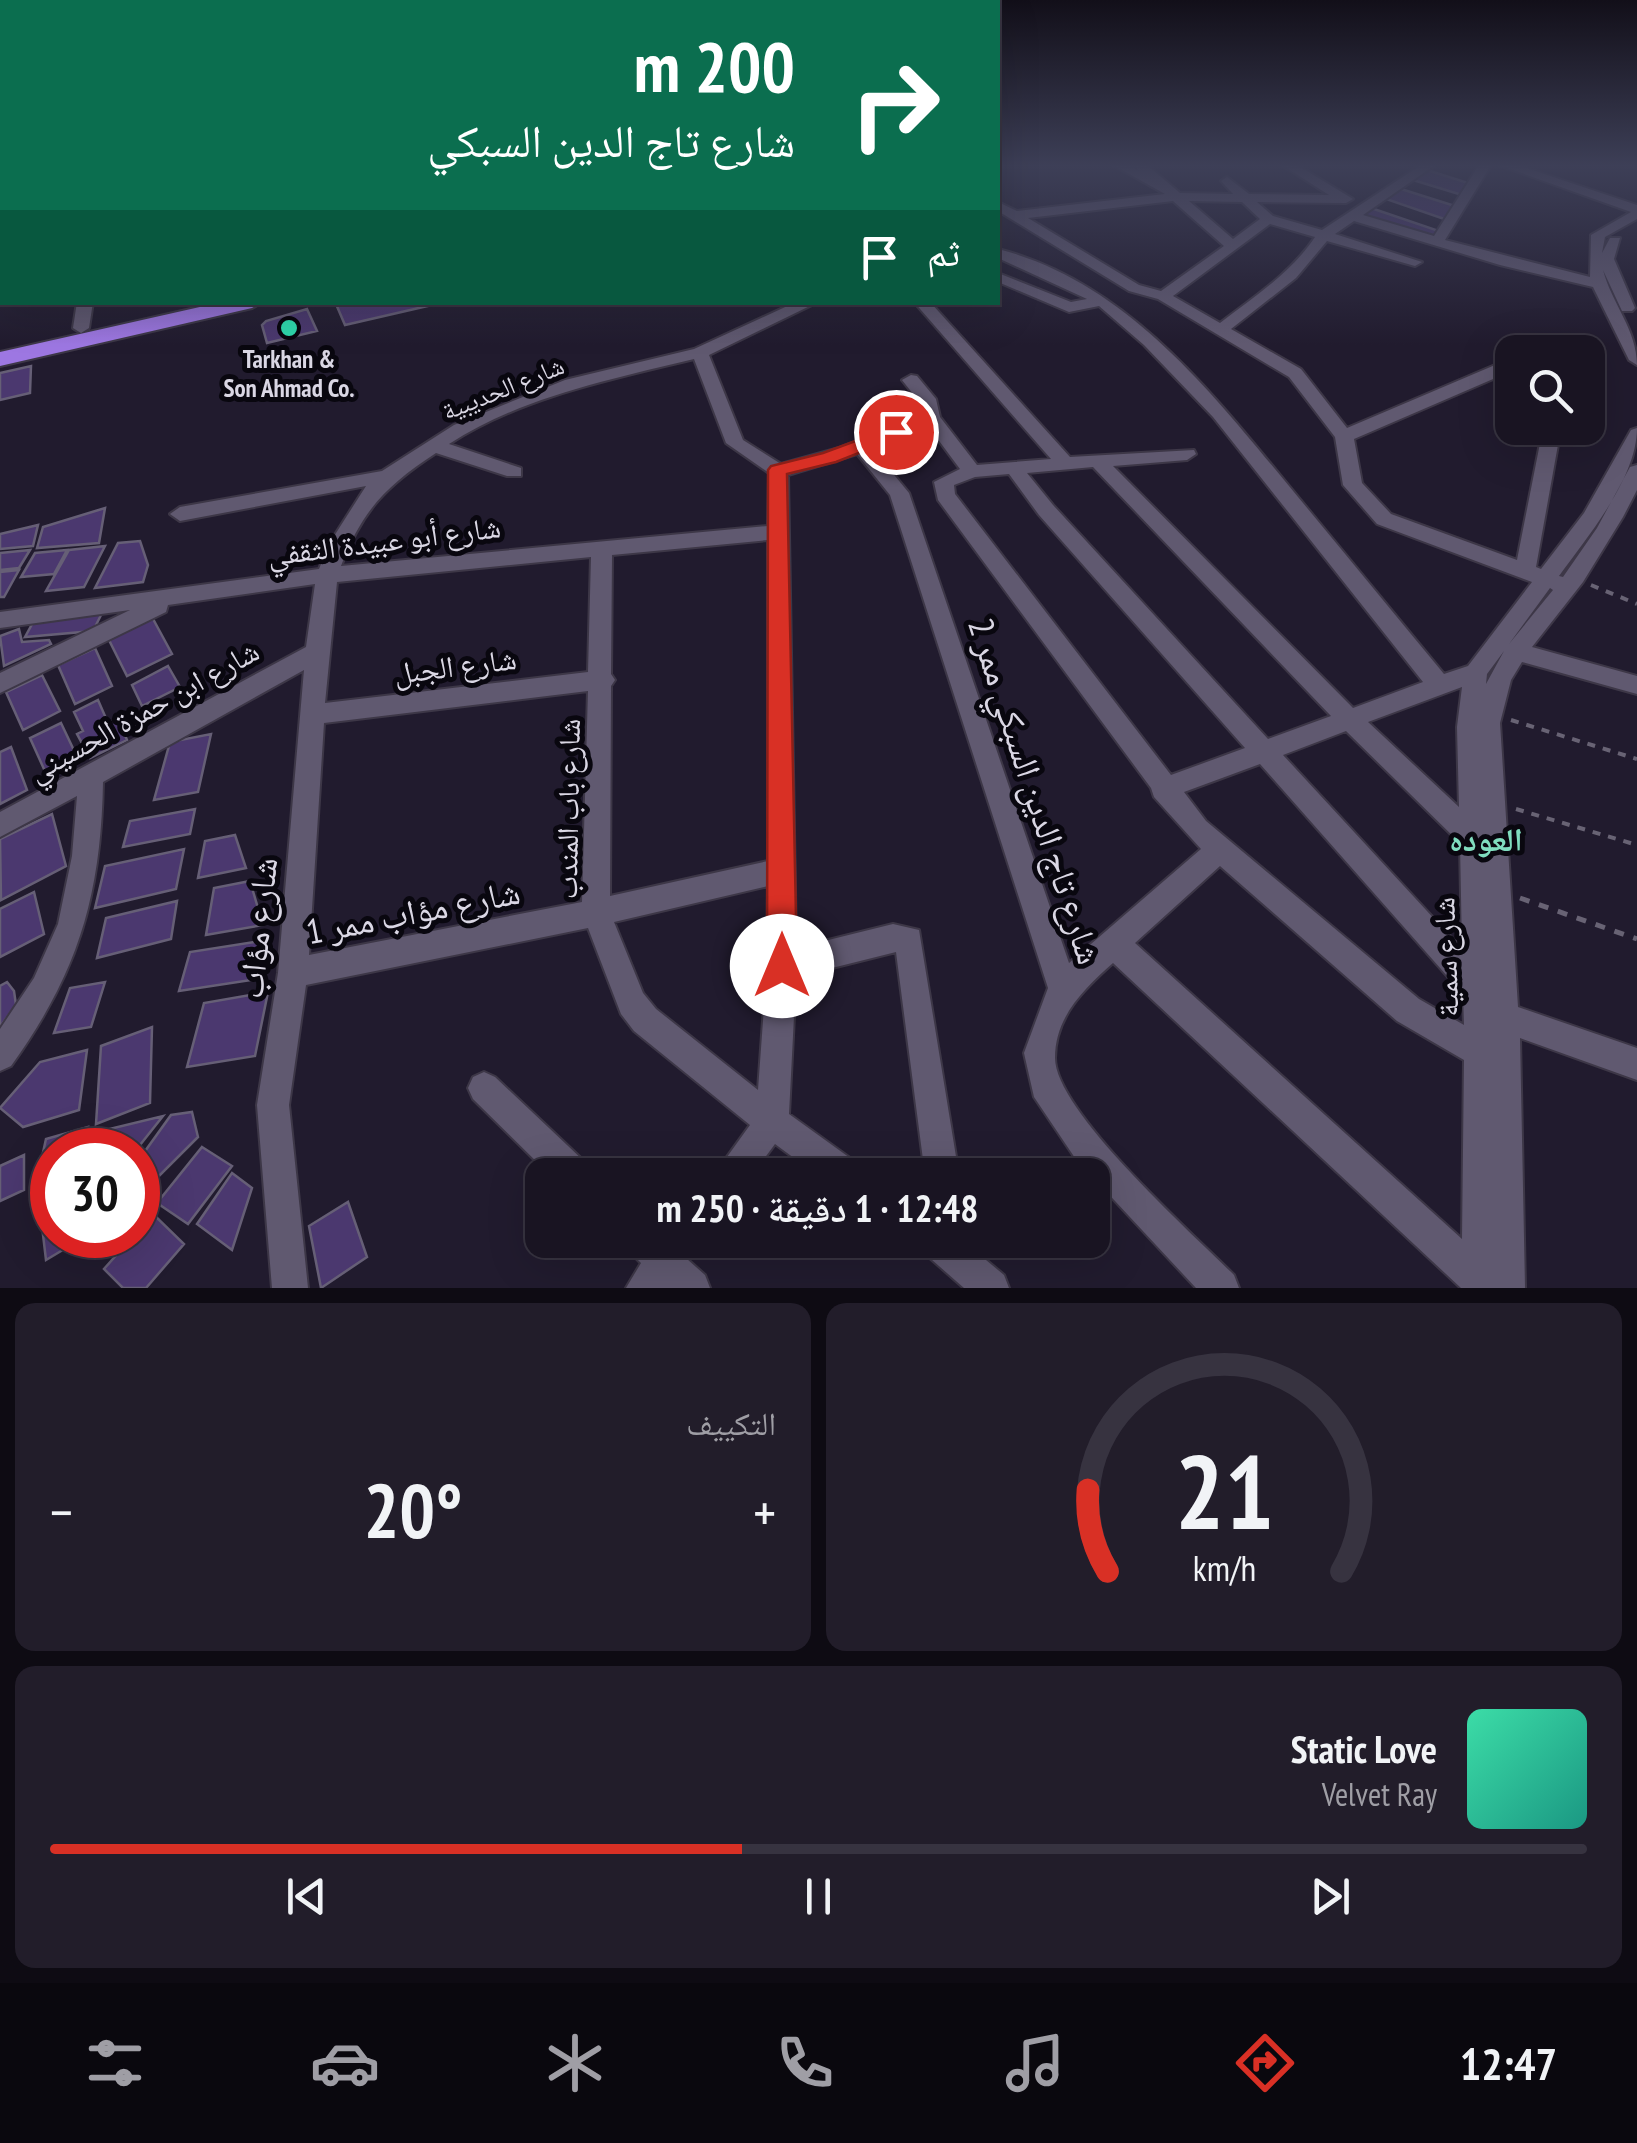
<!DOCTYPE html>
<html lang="ar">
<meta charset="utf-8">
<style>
body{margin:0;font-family:"PT Sans Narrow","Noto Naskh Arabic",sans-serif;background:#221d2a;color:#f1f3f6;direction:rtl;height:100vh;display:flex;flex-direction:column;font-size:38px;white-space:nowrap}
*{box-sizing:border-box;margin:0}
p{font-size:32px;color:#9f9ea5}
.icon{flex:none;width:55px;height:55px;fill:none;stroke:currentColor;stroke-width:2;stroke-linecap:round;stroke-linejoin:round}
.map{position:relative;height:1288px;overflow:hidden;direction:ltr}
.side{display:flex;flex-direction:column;gap:15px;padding:15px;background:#0e0b13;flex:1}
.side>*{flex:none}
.guide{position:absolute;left:0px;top:0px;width:1000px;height:305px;box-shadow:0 10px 40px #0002,0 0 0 2px #373340;direction:rtl;background:#0b6e4f;color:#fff;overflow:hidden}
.buttons{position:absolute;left:1495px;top:335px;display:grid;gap:20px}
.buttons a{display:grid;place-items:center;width:110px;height:110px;border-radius:20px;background:#191422;box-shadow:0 10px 40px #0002,0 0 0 2px #373340;font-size:50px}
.speed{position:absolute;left:30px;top:1128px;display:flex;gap:20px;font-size:50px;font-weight:700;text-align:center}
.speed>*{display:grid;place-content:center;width:130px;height:130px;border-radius:50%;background:#191422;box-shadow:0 10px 40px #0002,0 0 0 2px #373340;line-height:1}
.speed .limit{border:15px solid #d22;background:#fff;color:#111}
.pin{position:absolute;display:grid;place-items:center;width:85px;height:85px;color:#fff;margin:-42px;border:5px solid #fff;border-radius:50%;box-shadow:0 2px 10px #0007}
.me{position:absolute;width:110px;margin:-55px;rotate:0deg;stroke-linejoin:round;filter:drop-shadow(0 0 8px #0008)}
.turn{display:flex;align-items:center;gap:35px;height:210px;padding:0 40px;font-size:45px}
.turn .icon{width:130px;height:130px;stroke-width:2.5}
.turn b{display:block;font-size:70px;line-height:85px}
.then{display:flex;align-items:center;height:95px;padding:0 40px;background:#0003;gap:20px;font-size:38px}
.big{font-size:75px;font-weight:600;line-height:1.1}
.side .tile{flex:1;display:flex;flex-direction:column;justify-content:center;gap:15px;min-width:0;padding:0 35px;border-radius:20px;background:#221d2a}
.side .dial{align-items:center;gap:0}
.dial svg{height:260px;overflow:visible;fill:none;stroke:#373340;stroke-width:7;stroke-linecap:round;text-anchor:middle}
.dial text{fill:#f1f3f6;stroke:none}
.song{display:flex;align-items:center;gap:30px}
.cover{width:120px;height:120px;border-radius:15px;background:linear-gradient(135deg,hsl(160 70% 55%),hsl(170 70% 35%))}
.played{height:10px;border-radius:5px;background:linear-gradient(90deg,#d93025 45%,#373340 45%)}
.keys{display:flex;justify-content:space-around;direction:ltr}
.heat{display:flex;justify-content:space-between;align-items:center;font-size:55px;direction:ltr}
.side .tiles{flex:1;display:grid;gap:15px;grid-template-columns:1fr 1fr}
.tile:last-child{grid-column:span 2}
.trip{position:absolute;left:525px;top:1158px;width:585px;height:100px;border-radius:20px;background:#191422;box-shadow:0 10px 40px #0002,0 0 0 2px #373340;font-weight:600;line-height:100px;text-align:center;direction:rtl}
.menu{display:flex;height:160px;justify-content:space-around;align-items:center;background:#0a080e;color:#9f9ea5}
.menu .icon{width:70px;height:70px}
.menu .active{color:#d93025}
.menu b{font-size:45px;color:#f1f3f6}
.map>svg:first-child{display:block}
.building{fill:#4b386f;stroke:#665f76;stroke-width:2.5}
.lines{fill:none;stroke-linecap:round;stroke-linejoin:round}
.minor-casing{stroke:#3d3747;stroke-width:4}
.highway-casing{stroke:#3d3747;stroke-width:4}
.path-far1{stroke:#686374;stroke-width:4;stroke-dasharray:8 8;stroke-linecap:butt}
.path{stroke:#686374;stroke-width:5;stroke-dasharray:10 10;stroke-linecap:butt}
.minor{fill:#605970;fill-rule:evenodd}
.highway{fill:#9d77e2;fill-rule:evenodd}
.route{fill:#d93025;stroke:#8d1f18;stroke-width:2.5}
.poi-dot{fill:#2ed4aa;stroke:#09070f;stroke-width:4}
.labels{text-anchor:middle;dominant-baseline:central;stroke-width:10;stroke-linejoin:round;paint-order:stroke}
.far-poi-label{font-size:25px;font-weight:bold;fill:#dad7e4;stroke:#09070f}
.far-street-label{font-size:25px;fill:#dad7e4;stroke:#09070f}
.street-label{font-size:30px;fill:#dad7e4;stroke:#09070f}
.neighbourhood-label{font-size:32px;font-weight:bold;fill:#80ddbf;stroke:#09070f}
.near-street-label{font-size:35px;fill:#dad7e4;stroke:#09070f}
</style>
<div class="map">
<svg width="1637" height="1288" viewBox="0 0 1637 1288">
<rect width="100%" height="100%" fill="#211b2e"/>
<!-- building -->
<path class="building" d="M1427,170L1468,183L1462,195L1413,180Z
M1401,189L1455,206L1447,220L1386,199Z
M1371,208L1439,231L1434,237L1361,216Z
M343,302H445L345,325L336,304Z
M307,309L317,331L267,343L262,325L266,321Z
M31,366L30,393L0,400V373Z
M105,508L99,543L37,548L43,527Z
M38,525L33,546L0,549V534Z
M140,541L148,565L143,582L95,588L118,543Z
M105,546L84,587L46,591L69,550Z
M30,550L19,568L0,570V553Z
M67,550L54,574L21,577L35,553Z
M19,570L4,597H0V572Z
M103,611L93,631L25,637L36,617Z
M152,617L172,654L127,676L108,638Z
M19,629L22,642L49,640L51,644L4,666L0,636Z
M95,648L112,686L75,704L58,665Z
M168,666L180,687L142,706L132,685Z
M42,675L60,711L23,730L6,692Z
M98,700L108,723L118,719L127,740L90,758L77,734L83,731L74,712Z
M61,723L79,761L48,778L30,738Z
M211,734L198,792L154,800L170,742Z
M11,747L27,790L0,804V752Z
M195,809L190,834L123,847L130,821Z
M52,814L66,866L1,900L0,839Z
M235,835L246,868L198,878L205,841Z
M184,849L176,889L95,908L105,866Z
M250,881L263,925L206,935L214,888Z
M34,892L44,934L0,957V909Z
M177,901L171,939L97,958L106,918Z
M267,940L258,979L179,991L190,952Z
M7,982L14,991L16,1005L0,1027V986Z
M105,982L91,1027L54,1033L70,988Z
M268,992L255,1056L187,1067L204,1003Z
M152,1027L150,1103L96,1124L101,1046Z
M87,1050L79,1110L23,1127L0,1108L40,1062Z
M192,1112L198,1137L157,1178L138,1169V1161L171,1115Z
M163,1116L136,1150H93L97,1132Z
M88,1127L84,1150H52V1196L32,1202L46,1139Z
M202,1147L232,1166L188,1224L157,1203Z
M24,1155V1190L0,1201V1166Z
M232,1173L252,1188L232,1250L197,1224Z
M348,1202L367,1257L321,1288L309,1226Z
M52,1211V1235H76V1242L46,1260L41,1218Z
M153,1214L184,1244L146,1288H123L104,1269Z"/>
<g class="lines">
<!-- minor casing -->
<g class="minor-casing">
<path id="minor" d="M1113,165H1128L1139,171L1134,165H1147L1180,193L1233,194L1221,181L1227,177L1249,194L1329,195L1282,165H1297L1353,199L1346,203L1257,202L1273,216L1322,230L1421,165H1435L1363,215L1434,236L1479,165H1491L1445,240L1590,277L1591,235L1631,212L1499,165H1517L1637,205V219L1605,237L1602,253L1610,238H1620L1614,259L1635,308L1632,311H1622L1603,270C1612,304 1637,330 1637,365L1629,360L1593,287L1500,265L1354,221L1335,234L1422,262L1415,266L1327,241L1296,278L1231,329L1301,369L1347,428L1495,365H1507V373L1354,439L1362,483L1391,514L1517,560L1543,428H1561L1536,567L1541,569L1584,513L1631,430L1637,428C1637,478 1588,536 1559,576L1563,577L1597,528L1630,467L1637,465V490L1623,517L1583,582L1532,647L1637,676V694L1522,662L1511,680L1500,723L1518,1007L1637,1048V1080L1520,1038L1525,1288H1461L1113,963C1085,988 1055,1016 1055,1058C1055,1111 1194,1235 1234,1275L1239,1288H1196L1075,1158L1034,1097L1024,1053L1048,988L890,495L857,454L788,475L796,948L893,924L919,930L959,1175H925L896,952L796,977L789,1114L857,1163L862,1175H817L775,1144L752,1175H714L750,1125L634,1031L621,1014L588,928L306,985L289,1105L308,1288H272L257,1105L278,973L304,670L103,782C101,896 78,973 11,1066L0,1071V1029L34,978L58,924L72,856L77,796L0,837V812L306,647L315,584L168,605L166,612L0,693V673L130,610L0,628V612L319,569L329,544L366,486L180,521L170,514L180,507L382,471L454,425L565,380L694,349L796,302H818L709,355L743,440L781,464L839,448L922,415L921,404L902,380L911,375L917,376L936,399L940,417L977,465L1051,459L914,302H930L1070,457L1194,450L1196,454L1187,460L1113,466L1353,708L1423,682L1213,417L1144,345L1099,306L1069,312L998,282V273L1071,302L1087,299L998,258V249C1129,282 1216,398 1298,497C1347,556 1395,615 1444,674L1468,666L1532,582L1377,524L1343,485L1335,437L1289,377L1158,299L1129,291L998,211V202L1017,211L1165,194ZM1173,201L1224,246L1161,291L1139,285L1028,218ZM1189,201L1242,202L1260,219L1233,239ZM1270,224L1315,237C1291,273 1254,297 1220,323L1173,296ZM694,359L726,443L769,473L768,526L341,566C362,510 387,485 436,453L507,476H521V468L449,444C521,397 612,379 694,359ZM928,426L960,469L934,482L938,500L1151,788L1154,797L1201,849L1069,963L909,493L872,448ZM1093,467L1331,716L1268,739L1053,505L1027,473ZM1009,474L1039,515L1245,748L1171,775L955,494L954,485L975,477ZM768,540V861L610,896L611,686L615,680L611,674L612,555ZM591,557L588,672L325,703L337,582ZM1550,588L1553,590L1509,644ZM1504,651L1486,684L1487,674ZM1462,687L1457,727L1459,807L1368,722ZM588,691L582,902L309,955L324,723ZM1346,731L1460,843L1462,949L1283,755ZM1260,764L1463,994L1464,1025L1419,999L1206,821L1184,792ZM1220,866L1397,1021L1464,1060L1462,1239L1135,943ZM768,886L767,966L758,1090L656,1009L643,993L614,922Z
M2,187V195L0,196V188Z
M0,223H2V231H0Z
M77,302H93L89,328L81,333L73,328Z
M484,1072L495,1077L586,1163L591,1175H550L473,1099L468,1088L473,1077Z
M625,1240H697L687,1259L705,1275L710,1288H626L641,1263L630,1252Z
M918,1240H962L1004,1275L1009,1288H964L923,1252Z"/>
</g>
<!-- highway casing -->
<g class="highway-casing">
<path id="highway" d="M222,302H262L252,308L0,366V352Z"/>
</g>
<!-- path-far1 -->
<path class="path-far1" d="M1591,585L1637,604
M1511,720L1637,759
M1516,809L1637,845"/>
<!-- path -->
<path class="path" d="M1520,898L1637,939"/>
<!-- minor -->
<use href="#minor" class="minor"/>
<!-- highway -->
<use href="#highway" class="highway"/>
</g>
<!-- sky -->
<linearGradient id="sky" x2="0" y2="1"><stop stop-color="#120f19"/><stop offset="0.48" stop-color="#3d3f57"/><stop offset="1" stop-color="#3d3f57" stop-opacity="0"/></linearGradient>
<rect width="1637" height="345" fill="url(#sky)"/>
<!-- route -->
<path class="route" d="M896,426L905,432L902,436L836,462L787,474L797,966L792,976L782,981L771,976L767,966L768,470L771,466L823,453Z"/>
<!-- markers -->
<circle class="poi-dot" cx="289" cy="328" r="10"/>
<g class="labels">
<!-- far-poi labels -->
<g class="far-poi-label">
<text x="289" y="359">Tarkhan &amp;<tspan x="289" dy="29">Son Ahmad Co.</tspan></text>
</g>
<!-- far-street labels -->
<g class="far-street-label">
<text transform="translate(503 388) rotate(-22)">شارع الحديبية</text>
</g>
<!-- street labels -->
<g class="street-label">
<text transform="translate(384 540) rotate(-7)">شارع أبو عبيدة الثقفي</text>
<text transform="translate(455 665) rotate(-7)">شارع الجبل</text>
<text transform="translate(143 710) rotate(-29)">شارع ابن حمزة الحسيني</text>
<text transform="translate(567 809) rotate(-89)">شارع باب المندب</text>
<text transform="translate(1445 957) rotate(-92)">شارع سمية</text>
</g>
<!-- neighbourhood labels -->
<g class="neighbourhood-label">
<text x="1486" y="839">العوده</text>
</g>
<!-- near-street labels -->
<g class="near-street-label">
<text transform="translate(1036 791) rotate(72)">شارع تاج الدين السبكي ممر 2</text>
<text transform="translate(413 911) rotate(-11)">شارع مؤاب ممر 1</text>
<text transform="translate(257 928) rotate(-84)">شارع مؤاب</text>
</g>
</g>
</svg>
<div class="buttons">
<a><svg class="icon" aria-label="search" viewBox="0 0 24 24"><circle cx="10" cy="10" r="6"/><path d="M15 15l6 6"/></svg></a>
</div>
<div class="speed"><div class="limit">30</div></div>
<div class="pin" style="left:896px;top:432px;background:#d93025"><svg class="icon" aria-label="arrive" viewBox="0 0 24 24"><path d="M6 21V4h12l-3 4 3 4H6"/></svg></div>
<svg class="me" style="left:782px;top:966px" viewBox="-20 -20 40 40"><circle r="19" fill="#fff"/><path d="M0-13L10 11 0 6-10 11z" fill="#d93025"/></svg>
<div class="trip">12:48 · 1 دقيقة · 250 m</div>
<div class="guide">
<div class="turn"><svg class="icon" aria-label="right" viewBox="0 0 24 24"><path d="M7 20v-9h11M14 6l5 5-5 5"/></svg><div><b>200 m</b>شارع تاج الدين السبكي</div></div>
<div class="then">ثم<svg class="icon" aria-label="arrive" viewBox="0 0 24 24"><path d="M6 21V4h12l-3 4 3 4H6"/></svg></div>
</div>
</div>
<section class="side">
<div class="tiles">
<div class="tile dial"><svg viewBox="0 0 100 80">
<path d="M14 69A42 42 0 1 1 86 69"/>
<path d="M14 69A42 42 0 0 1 8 44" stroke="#d93025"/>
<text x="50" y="56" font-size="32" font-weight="700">21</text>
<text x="50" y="72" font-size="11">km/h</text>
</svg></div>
<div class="tile"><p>التكييف</p>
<div class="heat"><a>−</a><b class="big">20°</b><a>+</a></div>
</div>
<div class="tile">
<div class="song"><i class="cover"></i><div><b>Static Love</b><p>Velvet Ray</p></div></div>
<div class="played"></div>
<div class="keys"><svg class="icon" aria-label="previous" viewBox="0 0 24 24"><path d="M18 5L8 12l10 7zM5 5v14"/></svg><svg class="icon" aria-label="pause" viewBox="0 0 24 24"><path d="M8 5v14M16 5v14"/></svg><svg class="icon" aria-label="next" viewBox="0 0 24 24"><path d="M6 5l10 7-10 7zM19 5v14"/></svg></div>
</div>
</div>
</section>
<nav class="menu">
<b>12:47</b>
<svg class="icon active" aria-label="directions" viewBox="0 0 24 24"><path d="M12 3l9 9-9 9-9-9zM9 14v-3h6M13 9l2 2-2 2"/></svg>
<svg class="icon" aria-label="music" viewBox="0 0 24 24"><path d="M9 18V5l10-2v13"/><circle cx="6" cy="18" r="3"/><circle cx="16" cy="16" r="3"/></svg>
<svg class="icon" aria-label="phone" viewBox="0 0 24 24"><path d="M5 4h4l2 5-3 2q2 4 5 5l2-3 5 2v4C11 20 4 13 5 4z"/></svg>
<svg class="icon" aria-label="climate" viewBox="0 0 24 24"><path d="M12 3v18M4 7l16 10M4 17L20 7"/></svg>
<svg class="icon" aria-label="car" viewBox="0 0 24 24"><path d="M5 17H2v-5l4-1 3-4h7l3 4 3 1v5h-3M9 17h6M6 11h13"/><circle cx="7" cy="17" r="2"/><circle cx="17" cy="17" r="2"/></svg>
<svg class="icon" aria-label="filters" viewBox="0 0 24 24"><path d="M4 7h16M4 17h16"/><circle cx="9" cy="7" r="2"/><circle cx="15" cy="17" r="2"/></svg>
</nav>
